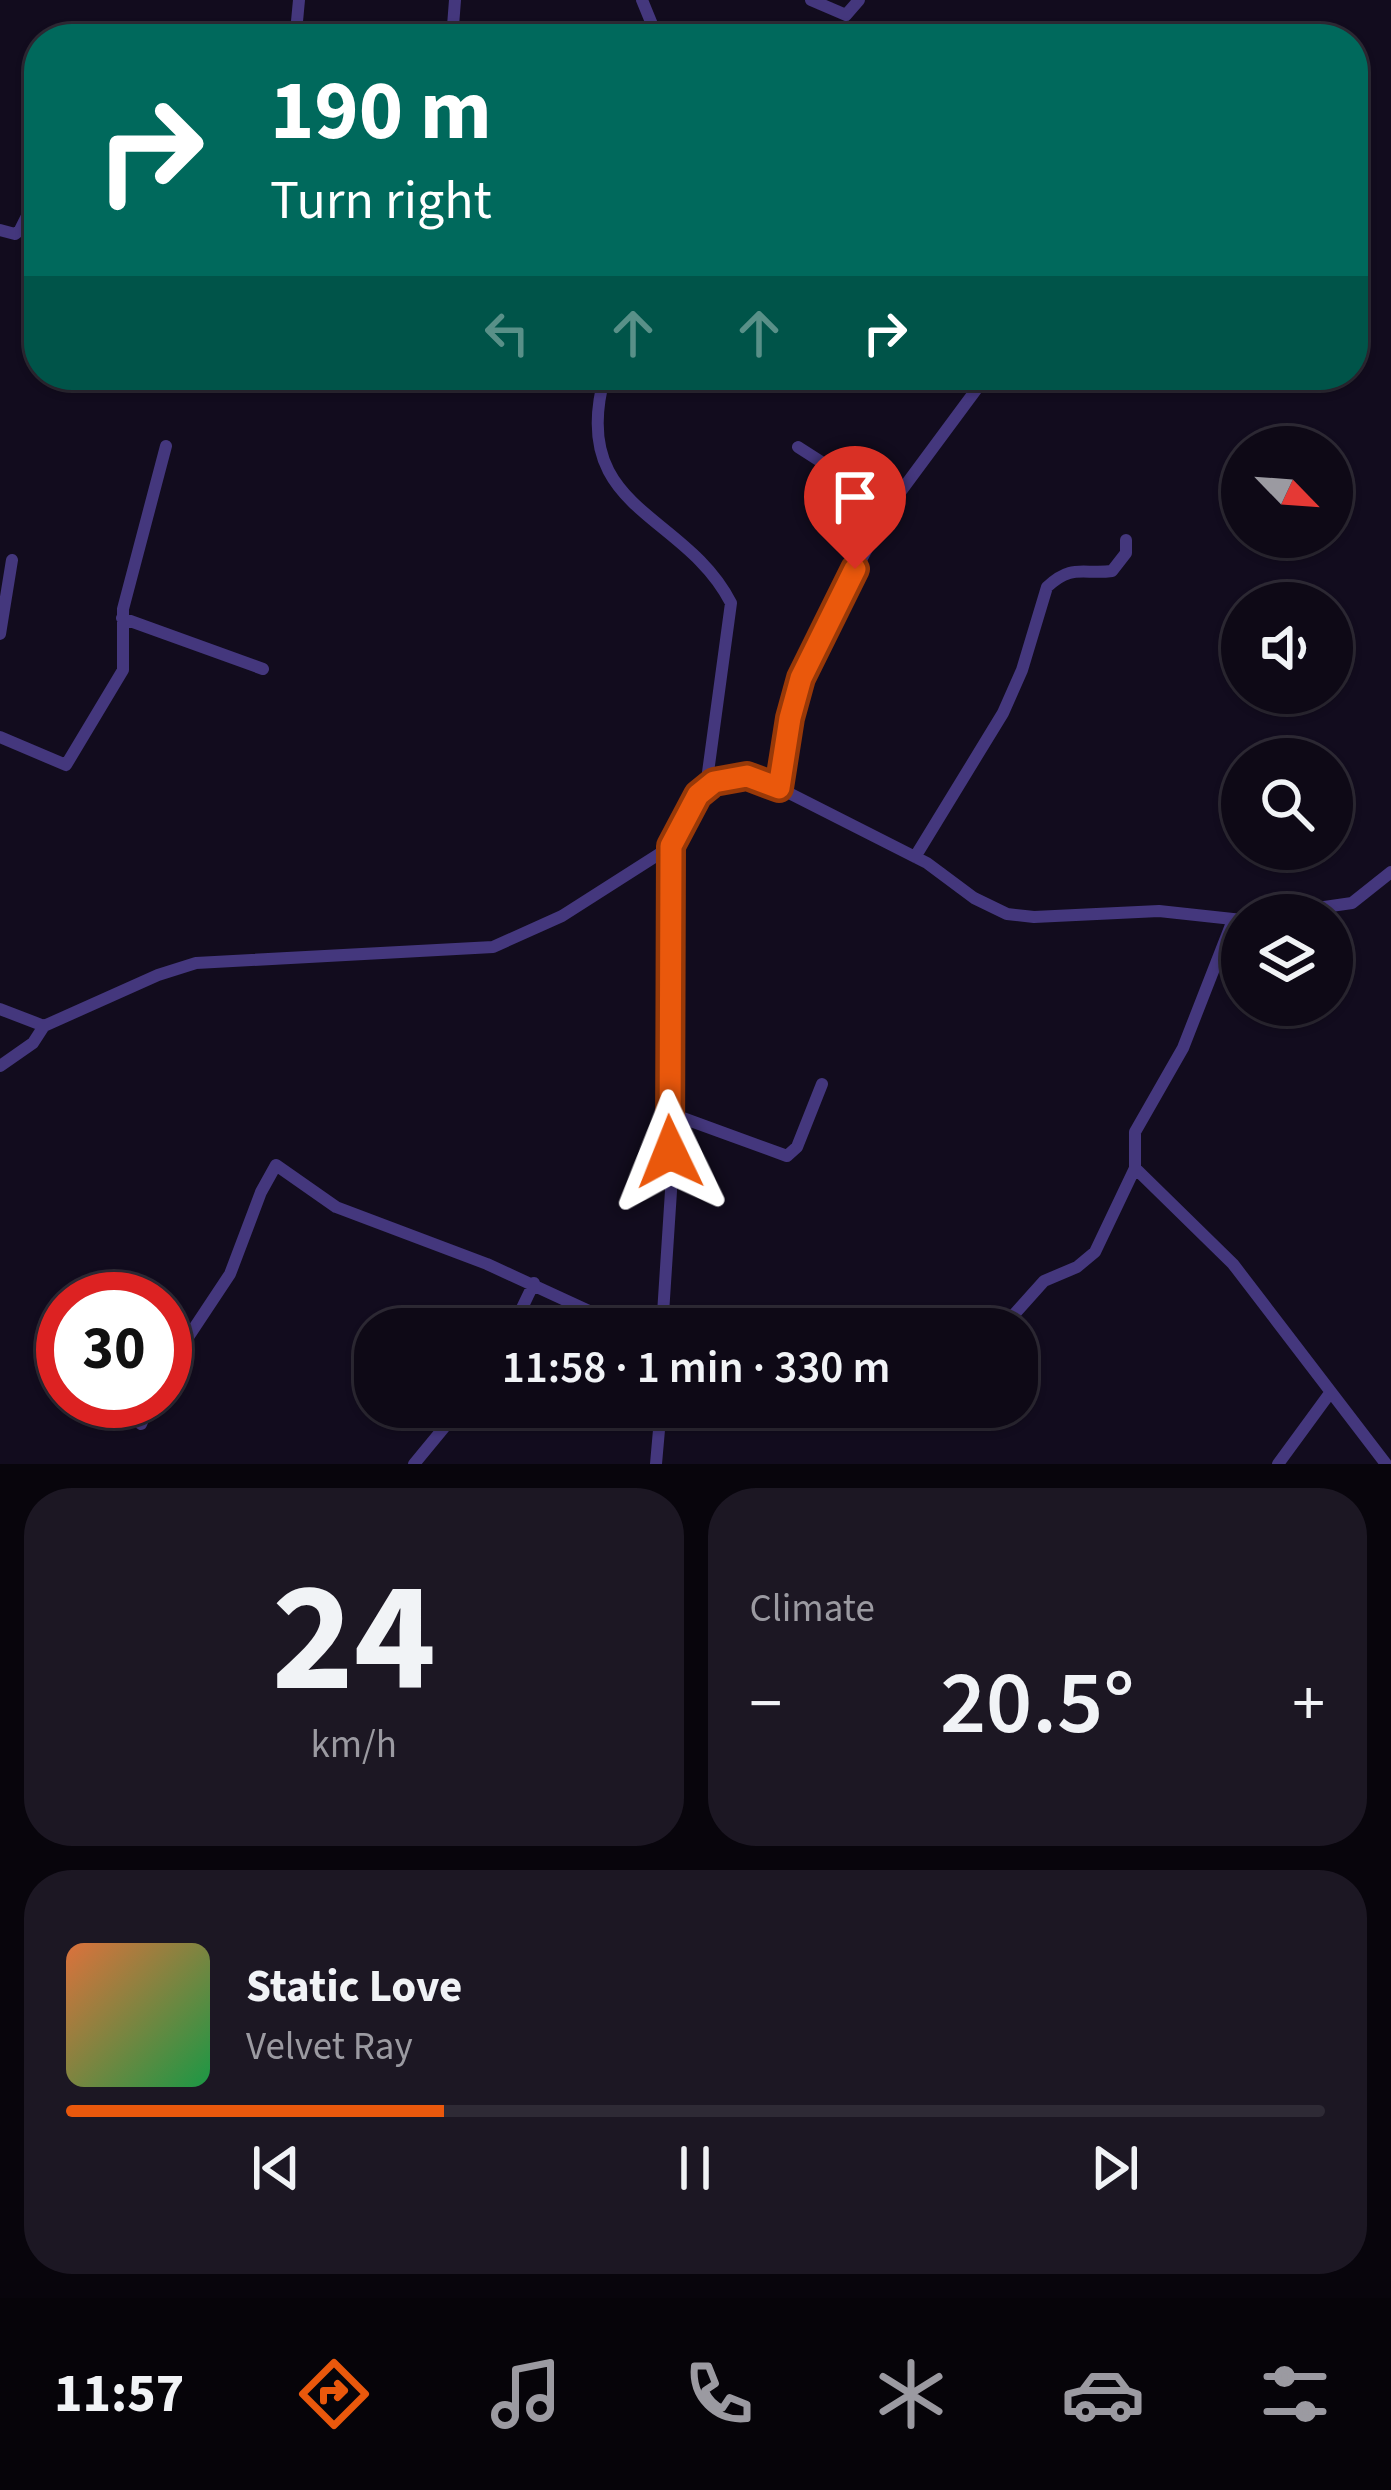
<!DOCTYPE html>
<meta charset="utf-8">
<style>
body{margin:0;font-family:"Source Sans 3",sans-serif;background:#1c1723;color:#f1f3f6;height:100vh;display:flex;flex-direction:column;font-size:45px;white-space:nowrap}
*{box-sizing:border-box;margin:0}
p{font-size:39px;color:#9b9aa1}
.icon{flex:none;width:66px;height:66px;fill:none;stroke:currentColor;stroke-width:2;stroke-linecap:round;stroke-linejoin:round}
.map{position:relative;height:1464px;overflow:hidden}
.side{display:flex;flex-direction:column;gap:24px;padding:24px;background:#08050c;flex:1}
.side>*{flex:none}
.top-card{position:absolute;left:24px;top:24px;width:1344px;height:366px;border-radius:48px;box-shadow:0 3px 9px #0004,0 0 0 3px #2e2a35;background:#00695c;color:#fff;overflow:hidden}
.needle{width:78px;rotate:115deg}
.tools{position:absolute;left:1221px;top:426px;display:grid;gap:24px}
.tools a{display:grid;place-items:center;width:132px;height:132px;border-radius:50%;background:#0e0916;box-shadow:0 3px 9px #0004,0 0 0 3px #2e2a35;font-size:60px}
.speed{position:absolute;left:36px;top:1272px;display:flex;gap:24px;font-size:60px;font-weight:700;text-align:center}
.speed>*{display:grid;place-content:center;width:156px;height:156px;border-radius:50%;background:#0e0916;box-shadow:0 3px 9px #0004,0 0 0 3px #2e2a35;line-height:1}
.speed .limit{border:18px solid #d22;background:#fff;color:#111}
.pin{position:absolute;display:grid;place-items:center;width:102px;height:102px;color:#fff;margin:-123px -51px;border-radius:50% 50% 50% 0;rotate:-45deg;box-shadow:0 0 12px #0007}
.pin .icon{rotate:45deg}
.me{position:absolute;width:132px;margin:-66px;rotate:358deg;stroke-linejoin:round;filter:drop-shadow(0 0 9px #0008)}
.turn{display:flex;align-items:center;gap:42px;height:252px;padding:0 48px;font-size:54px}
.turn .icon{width:156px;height:156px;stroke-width:2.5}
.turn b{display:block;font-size:84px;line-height:102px}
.lanes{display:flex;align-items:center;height:114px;padding:0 48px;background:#0003;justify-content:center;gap:60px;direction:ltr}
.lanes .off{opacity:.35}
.big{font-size:90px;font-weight:600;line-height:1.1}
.side .card{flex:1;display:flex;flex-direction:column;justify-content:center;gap:18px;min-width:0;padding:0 42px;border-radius:48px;background:#1c1723}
.side .dial{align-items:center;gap:0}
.dial b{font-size:156px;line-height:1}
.song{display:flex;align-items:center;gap:36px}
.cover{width:144px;height:144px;border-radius:18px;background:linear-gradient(135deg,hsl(20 70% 55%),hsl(140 70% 35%))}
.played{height:12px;border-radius:6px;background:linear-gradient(90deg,#ea580c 30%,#2e2a35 30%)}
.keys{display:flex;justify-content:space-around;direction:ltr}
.heat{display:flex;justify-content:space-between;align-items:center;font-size:66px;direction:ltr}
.side .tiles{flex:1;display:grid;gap:24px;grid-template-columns:1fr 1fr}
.card:last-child{grid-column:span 2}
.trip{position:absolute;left:354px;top:1308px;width:684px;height:120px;border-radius:48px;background:#0e0916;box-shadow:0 3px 9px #0004,0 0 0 3px #2e2a35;font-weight:600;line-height:120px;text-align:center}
.menu{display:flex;height:192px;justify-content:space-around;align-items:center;background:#060409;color:#9b9aa1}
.menu .icon{width:84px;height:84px}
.menu .current{color:#ea580c}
.menu b{font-size:54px;color:#f1f3f6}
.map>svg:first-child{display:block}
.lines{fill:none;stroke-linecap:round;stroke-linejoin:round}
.minor{stroke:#44377d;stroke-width:12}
.route-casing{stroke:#983908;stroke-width:30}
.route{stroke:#ea580c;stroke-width:21}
</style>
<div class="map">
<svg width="1391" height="1464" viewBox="0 0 1391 1464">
<rect width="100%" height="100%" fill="#120c1e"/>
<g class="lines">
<!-- minor -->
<path class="minor" d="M299,0L296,32L299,39
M642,0L658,39
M811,0L846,15L859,0
M182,39L199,32L221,39
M452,39L455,0
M0,230L15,234L20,230L39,192
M605,375C567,511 684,511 731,603L706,787
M798,447L890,506
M122,618L263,669
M0,634L12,560
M0,737L66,765L123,670V609L166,446
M779,788L793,703L811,653L890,506L987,375
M915,857L1003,713L1022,670L1047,587C1072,563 1084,575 1112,571L1126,553V540
M1268,915L1352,903L1391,872
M1233,920L1183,1048L1135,1132V1168L1233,1264L1386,1464
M0,1009L44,1026L158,975L196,963L493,947L562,916L667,849L702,791L714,782L739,776L779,788L927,863L974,898L1007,914L1034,917L1159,911L1242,920
M0,1066L33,1043L44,1026
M669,1113L787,1156L797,1147L822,1084
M512,1329L534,1283
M662,1329L671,1191L668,1093L671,846
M1001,1329L1044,1281L1077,1267L1095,1252L1135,1168
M165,1372L230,1274L261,1192L276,1165L336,1207L487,1264L628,1329
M141,1424L151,1401
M414,1464L461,1407
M656,1464L661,1407
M1278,1464L1330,1393"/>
</g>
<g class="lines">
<!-- route casing -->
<g class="route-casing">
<path id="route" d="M670,1152L671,846L698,795L714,782L747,776L779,788L790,718L801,678L855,569"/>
</g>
<!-- route -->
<use href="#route" class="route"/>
</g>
</svg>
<div class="tools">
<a><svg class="needle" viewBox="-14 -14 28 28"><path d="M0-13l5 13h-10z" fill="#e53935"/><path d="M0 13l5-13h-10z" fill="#9b9aa1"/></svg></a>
<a><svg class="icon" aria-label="sound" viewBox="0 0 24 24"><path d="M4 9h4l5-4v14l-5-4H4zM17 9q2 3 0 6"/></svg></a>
<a><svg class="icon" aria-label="search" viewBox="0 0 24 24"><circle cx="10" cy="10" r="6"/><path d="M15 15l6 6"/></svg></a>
<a><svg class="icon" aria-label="layers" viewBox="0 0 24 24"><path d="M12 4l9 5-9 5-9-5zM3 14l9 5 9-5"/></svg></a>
</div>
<div class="speed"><div class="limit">30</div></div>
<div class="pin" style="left:855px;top:569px;background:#d93025"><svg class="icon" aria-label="arrive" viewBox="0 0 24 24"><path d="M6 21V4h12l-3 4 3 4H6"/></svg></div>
<svg class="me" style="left:670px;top:1152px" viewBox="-20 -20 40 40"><path d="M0-17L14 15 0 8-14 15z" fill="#ea580c" stroke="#fff" stroke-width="4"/></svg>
<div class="trip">11:58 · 1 min · 330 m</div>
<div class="top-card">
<div class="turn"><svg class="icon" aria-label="right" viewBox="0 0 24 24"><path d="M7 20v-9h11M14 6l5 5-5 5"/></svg><div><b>190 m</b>Turn right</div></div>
<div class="lanes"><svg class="icon off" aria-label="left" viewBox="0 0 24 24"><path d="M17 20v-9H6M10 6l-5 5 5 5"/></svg><svg class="icon off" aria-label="ahead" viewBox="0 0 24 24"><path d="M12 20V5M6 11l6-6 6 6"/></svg><svg class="icon off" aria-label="ahead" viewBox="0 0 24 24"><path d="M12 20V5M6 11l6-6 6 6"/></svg><svg class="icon" aria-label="right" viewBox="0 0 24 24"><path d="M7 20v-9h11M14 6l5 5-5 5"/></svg></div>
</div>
</div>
<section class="side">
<div class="tiles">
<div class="card dial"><b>24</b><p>km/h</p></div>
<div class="card"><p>Climate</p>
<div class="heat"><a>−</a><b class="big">20.5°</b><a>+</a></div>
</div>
<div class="card">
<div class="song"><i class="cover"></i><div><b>Static Love</b><p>Velvet Ray</p></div></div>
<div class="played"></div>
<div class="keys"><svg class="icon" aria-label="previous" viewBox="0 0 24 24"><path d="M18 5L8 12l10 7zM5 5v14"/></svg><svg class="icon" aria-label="pause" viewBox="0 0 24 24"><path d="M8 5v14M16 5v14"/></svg><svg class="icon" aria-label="next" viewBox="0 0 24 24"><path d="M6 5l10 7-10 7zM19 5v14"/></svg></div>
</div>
</div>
</section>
<nav class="menu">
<b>11:57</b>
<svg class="icon current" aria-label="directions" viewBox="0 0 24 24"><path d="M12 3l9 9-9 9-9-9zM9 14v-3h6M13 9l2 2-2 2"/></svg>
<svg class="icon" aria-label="music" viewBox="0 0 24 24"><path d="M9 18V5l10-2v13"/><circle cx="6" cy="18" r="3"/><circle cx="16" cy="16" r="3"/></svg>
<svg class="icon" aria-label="phone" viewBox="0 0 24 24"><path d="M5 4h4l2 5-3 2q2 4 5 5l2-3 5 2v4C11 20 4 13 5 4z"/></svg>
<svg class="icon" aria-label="climate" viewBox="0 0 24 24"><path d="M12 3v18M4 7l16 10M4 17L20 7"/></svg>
<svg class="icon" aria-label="car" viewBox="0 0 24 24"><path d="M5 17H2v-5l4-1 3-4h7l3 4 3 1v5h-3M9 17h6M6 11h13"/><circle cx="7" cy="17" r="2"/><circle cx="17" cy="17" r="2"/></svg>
<svg class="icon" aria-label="filters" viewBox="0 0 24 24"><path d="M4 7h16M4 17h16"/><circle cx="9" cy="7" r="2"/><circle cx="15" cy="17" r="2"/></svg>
</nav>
